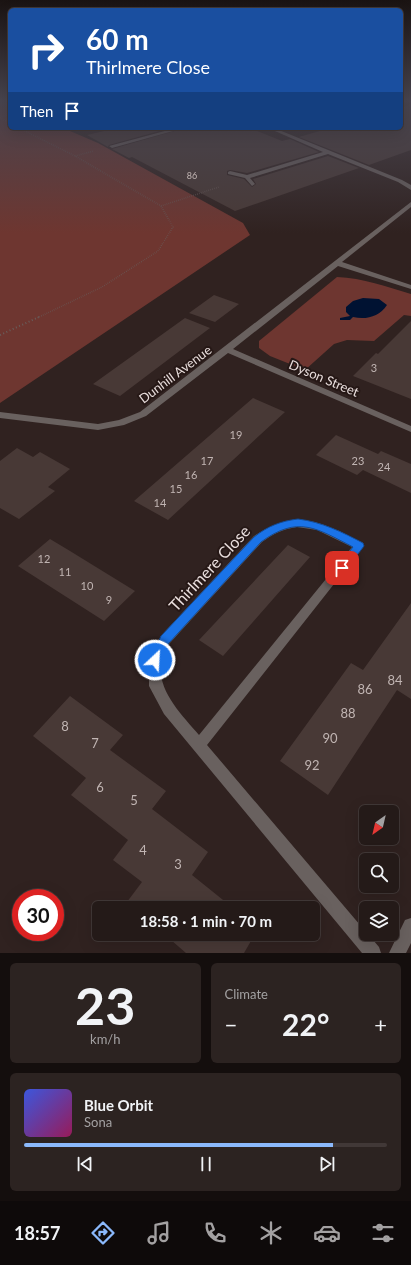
<!DOCTYPE html>
<meta charset="utf-8">
<style>
body{margin:0;font-family:Lato,sans-serif;background:#2c2321;color:#f1f3f6;height:100vh;display:flex;flex-direction:column;font-size:15px;white-space:nowrap}
*{box-sizing:border-box;margin:0}
p{font-size:13px;color:#a3a1a2}
.icon{flex:none;width:22px;height:22px;fill:none;stroke:currentColor;stroke-width:2;stroke-linecap:round;stroke-linejoin:round}
.map{position:relative;height:953px;overflow:hidden}
.side{display:flex;flex-direction:column;gap:10px;padding:10px;background:#140e0d;flex:1}
.side>*{flex:none}
.banner{position:absolute;left:8px;top:8px;width:395px;height:122px;border-radius:6px;box-shadow:0 4px 16px #0002,0 0 0 1px #413837;background:#1a4fa0;color:#fff;overflow:hidden}
.needle{width:26px;rotate:214deg}
.buttons{position:absolute;left:359px;top:805px;display:grid;gap:8px}
.buttons a{display:grid;place-items:center;width:40px;height:40px;border-radius:6px;background:#241a18;box-shadow:0 4px 16px #0002,0 0 0 1px #413837;font-size:20px}
.speed{position:absolute;left:12px;top:889px;display:flex;gap:8px;font-size:20px;font-weight:700;text-align:center}
.speed>*{display:grid;place-content:center;width:52px;height:52px;border-radius:50%;background:#241a18;box-shadow:0 4px 16px #0002,0 0 0 1px #413837;line-height:1}
.speed .limit{border:6px solid #d22;background:#fff;color:#111}
.pin{position:absolute;display:grid;place-items:center;width:34px;height:34px;color:#fff;margin:-17px;border-radius:8px;box-shadow:0 2px 6px #0006}
.me{position:absolute;width:44px;margin:-22px;rotate:25deg;stroke-linejoin:round;filter:drop-shadow(0 0 3px #0008)}
.turn{display:flex;align-items:center;gap:14px;height:84px;padding:0 12px;font-size:18px}
.turn .icon{width:52px;height:52px;stroke-width:2.5}
.turn b{display:block;font-size:28px;line-height:34px}
.then{display:flex;align-items:center;height:38px;padding:0 12px;background:#0003;gap:8px;font-size:15px}
.big{font-size:30px;font-weight:700;line-height:1.1}
.side .tile{flex:1;display:flex;flex-direction:column;justify-content:center;gap:6px;min-width:0;padding:0 14px;border-radius:6px;background:#2c2321}
.side .dial{align-items:center;gap:0}
.dial b{font-size:52px;line-height:1}
.song{display:flex;align-items:center;gap:12px}
.cover{width:48px;height:48px;border-radius:6px;background:linear-gradient(135deg,hsl(230 70% 55%),hsl(330 70% 35%))}
.played{height:4px;border-radius:2px;background:linear-gradient(90deg,#8bb9fc 85%,#413837 85%)}
.keys{display:flex;justify-content:space-around;direction:ltr}
.heat{display:flex;justify-content:space-between;align-items:center;font-size:22px;direction:ltr}
.side .tiles{flex:1;display:grid;gap:10px;grid-template-columns:1fr 1fr}
.tile:last-child{grid-column:span 2}
.trip{position:absolute;left:92px;top:901px;width:228px;height:40px;border-radius:6px;background:#241a18;box-shadow:0 4px 16px #0002,0 0 0 1px #413837;font-weight:700;line-height:40px;text-align:center}
.menu{display:flex;height:64px;justify-content:space-around;align-items:center;background:#0e0a0a;color:#a3a1a2}
.menu .icon{width:28px;height:28px}
.menu .active{color:#8bb9fc}
.menu b{font-size:18px;color:#f1f3f6}
.map>svg:first-child{display:block}
.green{fill:#6e3630}
.water{fill:#001232}
.building{fill:#483936}
.lines{fill:none;stroke-linecap:round;stroke-linejoin:round}
.path-far1{stroke:#695c5a;stroke-width:1.5;stroke-dasharray:0.5 1.5;stroke-linecap:butt}
.path{stroke:#695c5a;stroke-width:2;stroke-dasharray:1 2.5;stroke-linecap:butt}
.minor{fill:#69615f;fill-rule:evenodd}
.route{fill:#1a73e8;stroke:#114b97}
.labels{text-anchor:middle;dominant-baseline:central;stroke-width:4;stroke-linejoin:round;paint-order:stroke}
.far-number-label{font-size:9px;fill:#c1b5b3}
.number-label{font-size:11px;fill:#c1b5b3}
.street-label{font-size:13px;fill:#e9dedd;stroke:#261816}
.near-number-label{font-size:13px;fill:#c1b5b3}
.near-street-label{font-size:16px;fill:#e9dedd;stroke:#261816}
</style>
<div class="map">
<svg width="411" height="953" viewBox="0 0 411 953">
<rect width="100%" height="100%" fill="#302220"/>
<!-- green -->
<path class="green" d="M0,100H5L10,103V128H63L98,143L243,223L250,235L0,403Z
M337,277C363,278 387,287 411,294V316L404,315L374,341L347,340L334,344L305,370L270,356L259,348V341Z"/>
<!-- water -->
<path class="water" d="M363,298L379,299L387,305C379,317 366,320 353,317L350,320H340V318L350,316L346,312V307L353,301Z"/>
<!-- building -->
<path class="building" d="M411,104V150L369,165L299,137L330,128L336,131L344,128H401V108Z
M117,128H170L109,145L108,147L87,135Z
M185,128H250L282,141L290,139L319,152L247,173L230,170L227,171V175L244,179L252,187L256,184L253,179L328,156L359,168L235,211L132,157L129,158L112,149Z
M214,295L239,304L215,322L189,313Z
M185,318L210,328L120,396L93,384Z
M411,321V399L353,376L376,353L378,354Z
M253,398L285,412L168,520L134,501Z
M336,435L378,454L381,451L411,464V493L363,470L357,475L316,455Z
M17,448L33,457L40,452L70,469L48,487L55,491L19,519L0,508V461Z
M50,539L70,551L135,591L104,621L18,566Z
M288,545L310,557L223,656L199,640Z
M411,603V699L397,690L328,795L280,761L351,663L363,670Z
M70,696L123,735L110,750L166,791L152,809L208,852L192,875L233,908H133L127,902L142,882L113,860L128,840L71,795L86,778L33,736Z
M164,934H255L244,953H186Z"/>
<g class="lines">
<!-- path-far1 -->
<path class="path-far1" d="M0,117L10,114
M0,118L10,123
M19,128L75,156L161,206L173,227L158,251L102,287L37,318
M75,156L94,151
M161,206L219,187"/>
<!-- path -->
<path class="path" d="M0,335L39,317"/>
<!-- minor -->
<path class="minor" d="M176,128H184L112,148L109,146Z
M268,128H274L402,180L411,185V190L398,182L328,154L250,178L255,184L252,186L245,178L228,174V172L230,171L247,175L323,152Z
M411,202V207L342,262L411,285V289L338,266L233,349L411,426V432L228,353L146,416L124,425L98,430L0,418V412L98,424L119,420L140,412Z
M297,519C321,521 342,532 363,543L364,546L207,745L366,932V934H368L379,947L381,953H362L164,714L149,686V660L161,636L254,536C268,527 280,522 297,519ZM297,527L317,530L352,547L199,735C181,714 156,690 161,660C162,655 167,649 169,644L262,542C273,534 283,529 297,527Z
M411,918V943L406,953H389L405,920Z"/>
</g>
<!-- sky -->
<linearGradient id="sky" x2="0" y2="1"><stop stop-color="#1a1312"/><stop offset="0.43" stop-color="#48444e"/><stop offset="1" stop-color="#48444e" stop-opacity="0"/></linearGradient>
<rect width="411" height="233" fill="url(#sky)"/>
<!-- route -->
<path class="route" d="M298,519C322,522 342,532 363,543L364,546L345,571H338L336,568L353,547C316,528 298,515 261,542L169,643L159,664L155,665L151,664L150,660L161,636L254,537C268,526 281,521 298,519Z"/>
<g class="labels">
<!-- far-number labels -->
<g class="far-number-label">
<text x="192" y="175">86</text>
</g>
<!-- number labels -->
<g class="number-label">
<text x="374" y="367">3</text>
<text x="236" y="434">19</text>
<text x="207" y="460">17</text>
<text x="358" y="460">23</text>
<text x="384" y="466">24</text>
<text x="191" y="474">16</text>
<text x="176" y="488">15</text>
<text x="160" y="502">14</text>
<text x="44" y="558">12</text>
<text x="65" y="571">11</text>
<text x="87" y="585">10</text>
<text x="109" y="599">9</text>
</g>
<!-- street labels -->
<g class="street-label">
<text transform="translate(175 374) rotate(-37)">Dunhill Avenue</text>
<text transform="translate(324 378) rotate(23)">Dyson Street</text>
</g>
<!-- near-number labels -->
<g class="near-number-label">
<text x="395" y="680">84</text>
<text x="365" y="689">86</text>
<text x="348" y="713">88</text>
<text x="65" y="726">8</text>
<text x="330" y="738">90</text>
<text x="95" y="743">7</text>
<text x="312" y="765">92</text>
<text x="100" y="787">6</text>
<text x="134" y="800">5</text>
<text x="143" y="850">4</text>
<text x="178" y="864">3</text>
</g>
<!-- near-street labels -->
<g class="near-street-label">
<text transform="translate(209 568) rotate(-47)">Thirlmere Close</text>
</g>
</g>
</svg>
<div class="buttons">
<a><svg class="needle" viewBox="-14 -14 28 28"><path d="M0-13l5 13h-10z" fill="#e53935"/><path d="M0 13l5-13h-10z" fill="#a3a1a2"/></svg></a>
<a><svg class="icon" aria-label="search" viewBox="0 0 24 24"><circle cx="10" cy="10" r="6"/><path d="M15 15l6 6"/></svg></a>
<a><svg class="icon" aria-label="layers" viewBox="0 0 24 24"><path d="M12 4l9 5-9 5-9-5zM3 14l9 5 9-5"/></svg></a>
</div>
<div class="speed"><div class="limit">30</div></div>
<div class="pin" style="left:342px;top:568px;background:#d93025"><svg class="icon" aria-label="arrive" viewBox="0 0 24 24"><path d="M6 21V4h12l-3 4 3 4H6"/></svg></div>
<svg class="me" style="left:155px;top:660px" viewBox="-20 -20 40 40"><circle r="17" fill="#1a73e8" stroke="#fff" stroke-width="3"/><path d="M0-11L8 9 0 5-8 9z" fill="#fff"/></svg>
<div class="trip">18:58 · 1 min · 70 m</div>
<div class="banner">
<div class="turn"><svg class="icon" aria-label="right" viewBox="0 0 24 24"><path d="M7 20v-9h11M14 6l5 5-5 5"/></svg><div><b>60 m</b>Thirlmere Close</div></div>
<div class="then">Then<svg class="icon" aria-label="arrive" viewBox="0 0 24 24"><path d="M6 21V4h12l-3 4 3 4H6"/></svg></div>
</div>
</div>
<section class="side">
<div class="tiles">
<div class="tile dial"><b>23</b><p>km/h</p></div>
<div class="tile"><p>Climate</p>
<div class="heat"><a>−</a><b class="big">22°</b><a>+</a></div>
</div>
<div class="tile">
<div class="song"><i class="cover"></i><div><b>Blue Orbit</b><p>Sona</p></div></div>
<div class="played"></div>
<div class="keys"><svg class="icon" aria-label="previous" viewBox="0 0 24 24"><path d="M18 5L8 12l10 7zM5 5v14"/></svg><svg class="icon" aria-label="pause" viewBox="0 0 24 24"><path d="M8 5v14M16 5v14"/></svg><svg class="icon" aria-label="next" viewBox="0 0 24 24"><path d="M6 5l10 7-10 7zM19 5v14"/></svg></div>
</div>
</div>
</section>
<nav class="menu">
<b>18:57</b>
<svg class="icon active" aria-label="directions" viewBox="0 0 24 24"><path d="M12 3l9 9-9 9-9-9zM9 14v-3h6M13 9l2 2-2 2"/></svg>
<svg class="icon" aria-label="music" viewBox="0 0 24 24"><path d="M9 18V5l10-2v13"/><circle cx="6" cy="18" r="3"/><circle cx="16" cy="16" r="3"/></svg>
<svg class="icon" aria-label="phone" viewBox="0 0 24 24"><path d="M5 4h4l2 5-3 2q2 4 5 5l2-3 5 2v4C11 20 4 13 5 4z"/></svg>
<svg class="icon" aria-label="climate" viewBox="0 0 24 24"><path d="M12 3v18M4 7l16 10M4 17L20 7"/></svg>
<svg class="icon" aria-label="car" viewBox="0 0 24 24"><path d="M5 17H2v-5l4-1 3-4h7l3 4 3 1v5h-3M9 17h6M6 11h13"/><circle cx="7" cy="17" r="2"/><circle cx="17" cy="17" r="2"/></svg>
<svg class="icon" aria-label="filters" viewBox="0 0 24 24"><path d="M4 7h16M4 17h16"/><circle cx="9" cy="7" r="2"/><circle cx="15" cy="17" r="2"/></svg>
</nav>
